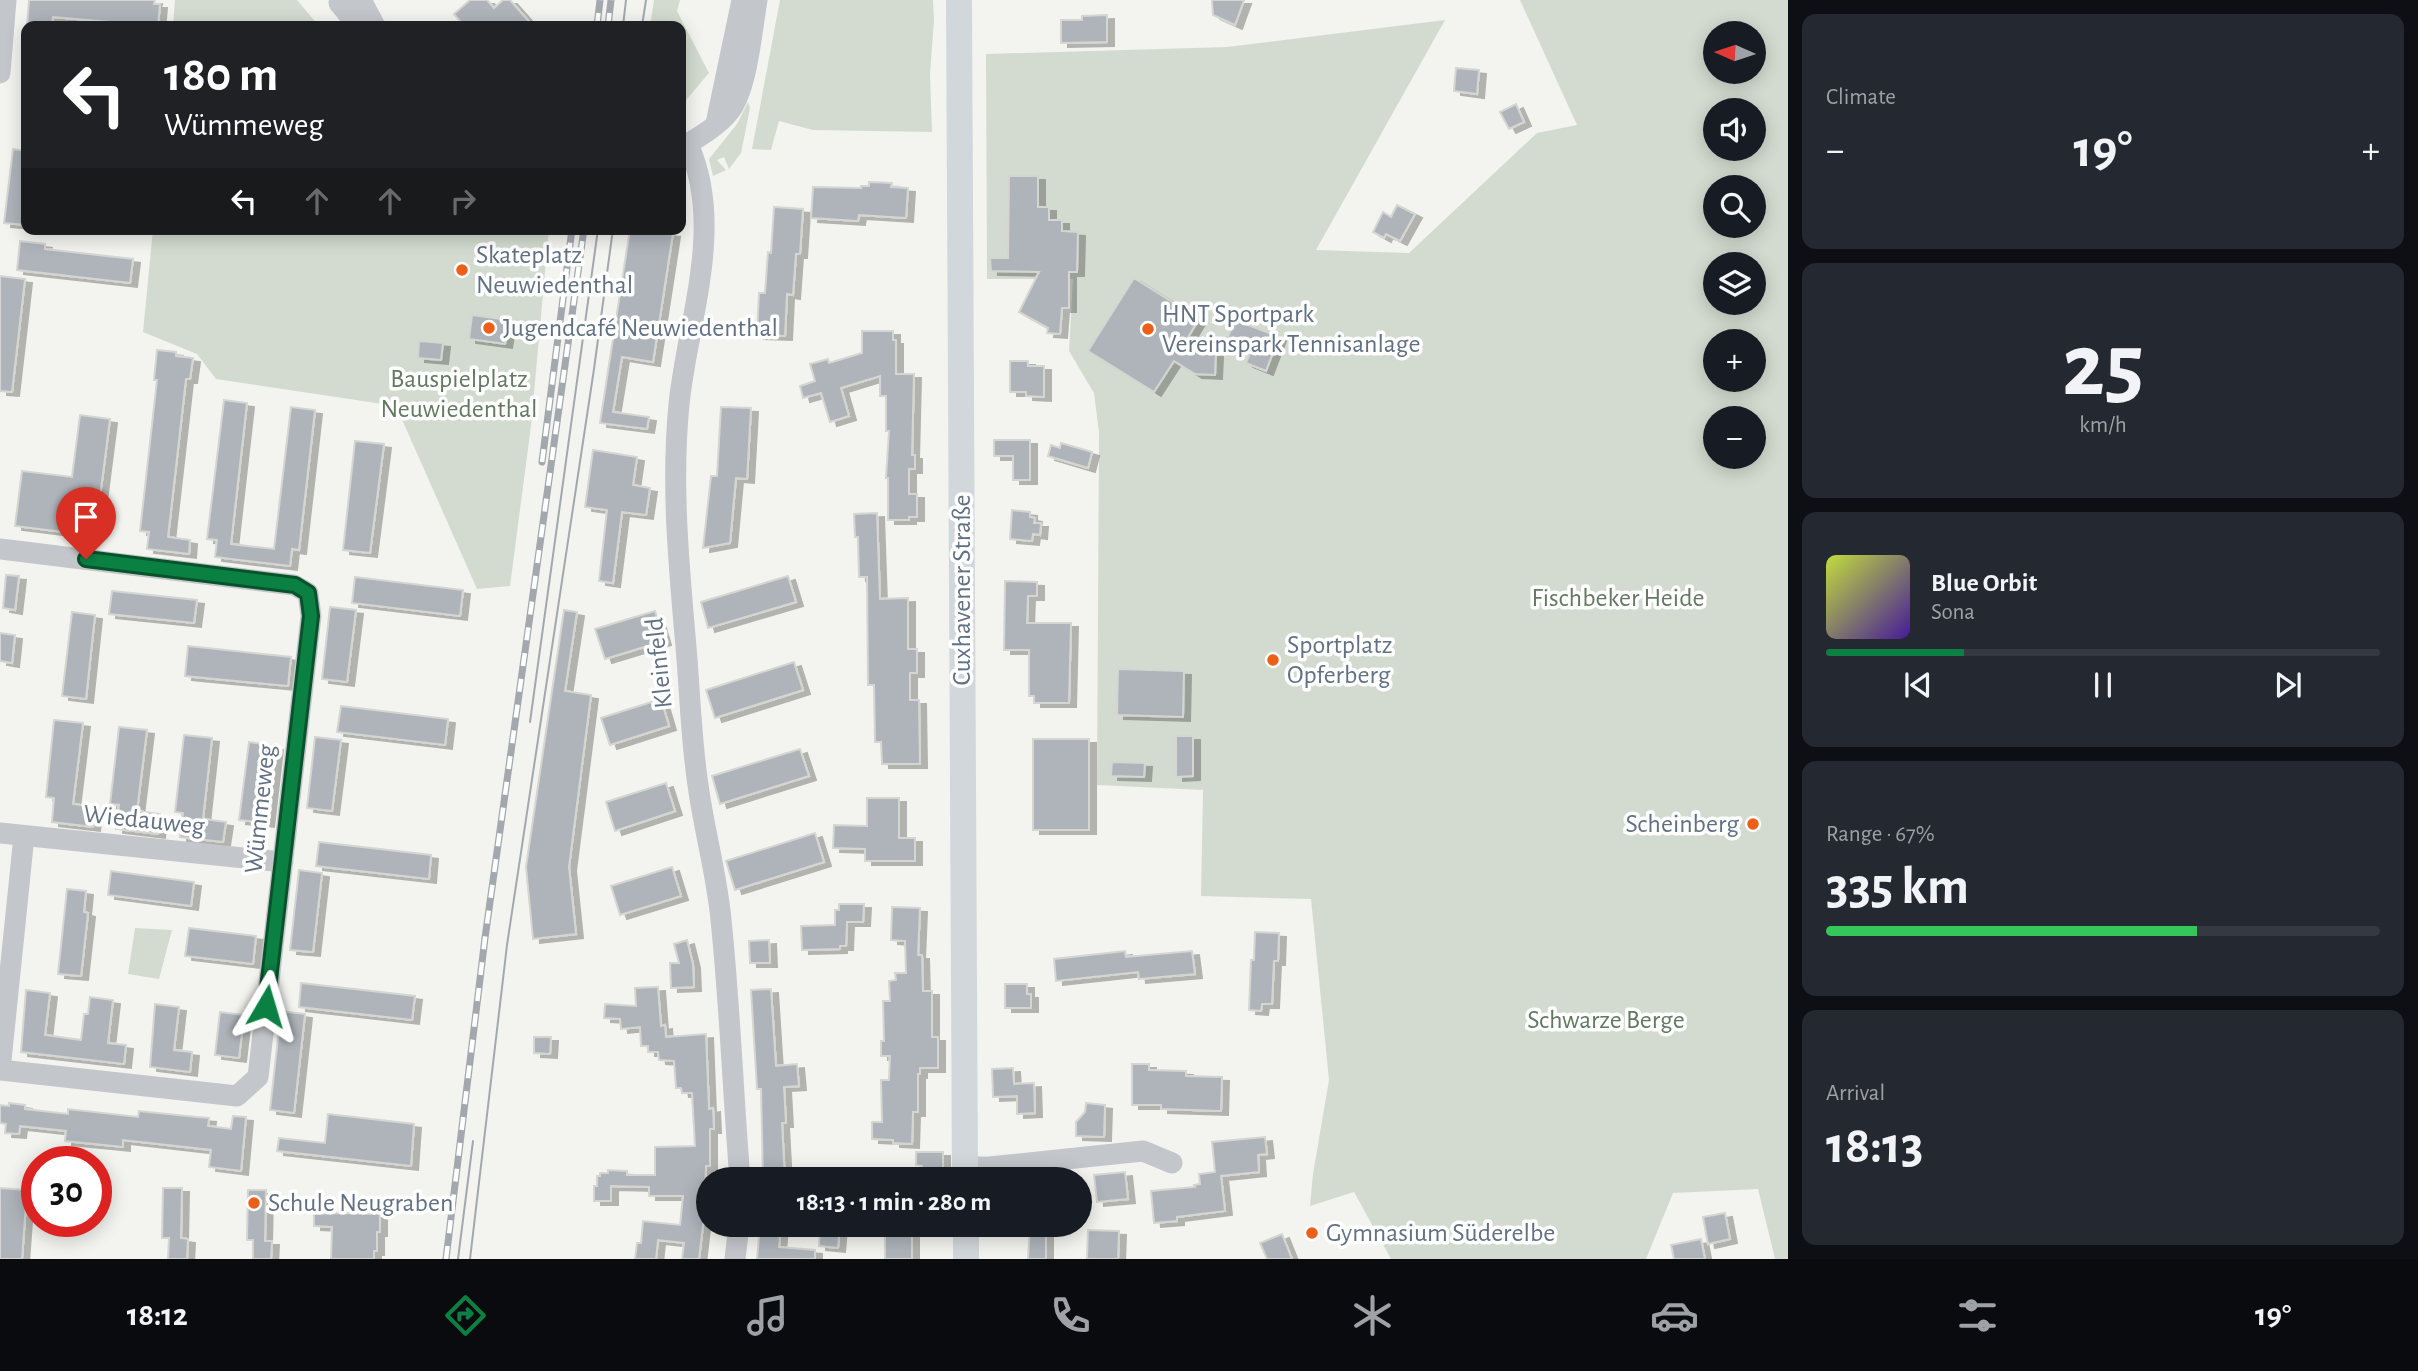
<!DOCTYPE html>
<meta charset="utf-8">
<style>
body{margin:0;font-family:"Alegreya Sans",sans-serif;background:#242831;color:#f1f3f6;height:100vh;display:flex;flex-direction:column;font-size:26px;white-space:nowrap}
*{box-sizing:border-box;margin:0}
p{font-size:23px;color:#9ea1a6}
.icon{flex:none;width:38px;height:38px;fill:none;stroke:currentColor;stroke-width:2;stroke-linecap:round;stroke-linejoin:round}
.map{position:relative;flex:1;overflow:hidden}
.side{display:flex;flex-direction:column;gap:14px;padding:14px;background:#0d0f14;width:630px}
.side>*{flex:none}
.hud{position:absolute;left:21px;top:21px;width:665px;height:214px;border-radius:14px;box-shadow:0 4px 18px #0003;background:#202124;color:#fff;overflow:hidden}
.needle{width:46px;rotate:273deg}
.buttons{position:absolute;left:1703px;top:21px;display:grid;gap:14px}
.buttons a{display:grid;place-items:center;width:63px;height:63px;border-radius:50%;background:#171b24;box-shadow:0 4px 18px #0003;font-size:35px}
.speed{position:absolute;left:21px;top:1146px;display:flex;gap:14px;font-size:35px;font-weight:700;text-align:center}
.speed>*{display:grid;place-content:center;width:91px;height:91px;border-radius:50%;background:#171b24;box-shadow:0 4px 18px #0003;line-height:1}
.speed .limit{border:10px solid #d22;background:#fff;color:#111}
.pin{position:absolute;display:grid;place-items:center;width:60px;height:60px;color:#fff;margin:-72px -30px;border-radius:50% 50% 50% 0;rotate:-45deg;box-shadow:0 0 7px #0007}
.pin .icon{rotate:45deg}
.me{position:absolute;width:77px;margin:-38px;rotate:7deg;stroke-linejoin:round;filter:drop-shadow(0 0 5px #0008)}
.turn{display:flex;align-items:center;gap:24px;height:147px;padding:0 28px;font-size:32px}
.turn .icon{width:91px;height:91px;stroke-width:2.5}
.turn b{display:block;font-size:49px;line-height:60px}
.lanes{display:flex;align-items:center;height:66px;padding:0 28px;background:#0003;justify-content:center;gap:35px;direction:ltr}
.lanes .off{opacity:.35}
.big{font-size:52px;font-weight:700;line-height:1.1}
.side .tile{flex:1;display:flex;flex-direction:column;justify-content:center;gap:10px;min-width:0;padding:0 24px;border-radius:14px;background:#242831}
.side .dial{align-items:center;gap:0}
.dial b{font-size:91px;line-height:1}
.song{display:flex;align-items:center;gap:21px}
.cover{width:84px;height:84px;border-radius:10px;background:linear-gradient(135deg,hsl(70 70% 55%),hsl(260 70% 35%))}
.played{height:7px;border-radius:4px;background:linear-gradient(90deg,#0b8043 25%,#363941 25%)}
.keys{display:flex;justify-content:space-around;direction:ltr}
.heat{display:flex;justify-content:space-between;align-items:center;font-size:38px;direction:ltr}
.charge{height:10px;border-radius:5px;background:linear-gradient(90deg,#34c759 67%,#363941 0)}
.trip{position:absolute;left:696px;top:1167px;width:396px;height:70px;border-radius:35px;background:#171b24;box-shadow:0 4px 18px #0003;font-weight:700;line-height:70px;text-align:center}
.tabs{display:flex;height:112px;justify-content:space-around;align-items:center;background:#090b0e;color:#9ea1a6}
.tabs .icon{width:49px;height:49px}
.tabs .selected{color:#0b8043}
.tabs b{font-size:32px;color:#f1f3f6}
main{display:flex;flex:1;min-height:0}
.map>svg:first-child{display:block}
.green{fill:#d3dbd0;fill-rule:evenodd}
.building{fill:#aeb4ba;stroke:#d5d5d2;stroke-width:2;filter:url(#shadow)}
.lines{fill:none;stroke-linecap:round;stroke-linejoin:round}
.minor{stroke:#c3c6ca;stroke-width:21}
.major{stroke:#d2d7dc;stroke-width:26}
.tram{stroke:#a3a8ae;stroke-width:2}
.rail-casing{stroke:#a3a8ae;stroke-width:7}
.rail{stroke:#fff;stroke-width:4.5;stroke-dasharray:13;stroke-linecap:butt}
.route-casing{stroke:#07532c;stroke-width:18}
.route{stroke:#0b8043;stroke-width:12}
.poi-dot{fill:#eb5f19;stroke:#fff;stroke-width:2.5}
.labels{text-anchor:middle;dominant-baseline:central;stroke-width:7;stroke-linejoin:round;paint-order:stroke}
.poi-label{font-size:26px;fill:#617082;stroke:#fff;text-anchor:start}
.park-label{font-size:26px;fill:#637960;stroke:#fff}
.street-label{font-size:26px;fill:#617082;stroke:#fff}
</style>
<main>
<div class="map">
<svg width="1788" height="1259" viewBox="0 0 1788 1259">
<defs>
<filter id="shadow"><feDropShadow dx="7" dy="4" stdDeviation="0" flood-color="#0004"/></filter>
</defs>
<rect width="100%" height="100%" fill="#f3f4ef"/>
<!-- green -->
<path class="green" d="M175,0H297L319,26H173Z
M654,0H680L677,11L709,73L681,106V26H650Z
M780,0H933L934,20L930,74L932,132L813,130L779,121L771,150L752,149Z
M1520,0H1788V1259H1775L1758,1189L1673,1193L1646,1259H1391L1354,1192L1310,1206L1313,1174L1329,1080L1311,899L1201,896L1203,790L1097,785L1099,433L1094,393L1069,351L1073,279H987L986,54L1227,47L1445,20L1316,250L1409,253L1537,133L1577,125ZM1715,33H1754V72H1715ZM1715,110H1754V149H1715ZM1715,187H1754V226H1715ZM1715,264H1754V303H1715ZM1715,341H1754V380H1715ZM1715,418H1754V457H1715Z
M748,102L750,108L741,153L729,169L724,157L717,160L726,170L713,176L709,159L737,124Z
M153,229H549L531,426L510,586L477,589L396,406L216,379L197,354L143,332Z
M135,928L172,930L159,979L128,974Z"/>
<!-- building -->
<path class="building" d="M29,0H155L154,4H160L158,26L53,17L52,26H27Z
M470,0H487L494,8L503,0H510L533,26H464L454,14Z
M1212,0H1244L1235,25L1213,15Z
M1107,15V42L1061,43V20H1082V16Z
M1456,68L1479,70L1477,94L1454,91Z
M1516,104L1524,122L1509,129L1500,112Z
M13,149L26,151V225L4,223Z
M1009,176H1038V207H1049V220H1062V231L1078,232L1077,272H1069V308H1062L1060,334L1047,333L1048,328L1019,312L1039,272L991,271L990,258H1008Z
M869,182L892,183L891,187L908,188L906,218L859,215L858,221L811,218L813,187L861,188V186H869Z
M1397,205L1415,214L1400,241L1386,234L1384,238L1373,232L1383,212L1391,217Z
M774,207L803,209L800,254H796L793,295L787,294L785,336L757,335L759,293H765L768,252L771,253Z
M630,229L673,233L653,362L622,357L613,412L649,417L647,429L600,423Z
M20,241L45,244V249L133,259L130,283L17,270Z
M0,276L25,279L12,392L0,391Z
M1134,278L1199,319L1187,339L1209,353H1216L1215,375L1195,374L1174,361L1154,392L1088,351Z
M472,315L509,320L505,344L469,339Z
M1235,320L1279,337L1266,371L1246,363L1252,348L1227,339Z
M862,331H893V340H896V374H914L912,455H915V469H909V494H917V517H909V520H888V478H886L889,431H886V396H880V376L841,388L849,416L830,422L821,393L803,398L800,386L815,381L810,364L828,359L829,363L862,353Z
M419,341L443,343L441,360L418,358Z
M157,350L176,352V356L193,358L190,379H186L168,537L190,540L189,554L147,549L149,532L140,531L157,380H154Z
M1010,361H1028V366H1044V397L1026,396V392H1010Z
M224,400L247,403L231,544L274,549L291,407L315,410L299,550L292,549L290,566L215,557L217,540L207,539Z
M721,407L751,408L747,479L736,478L730,543L703,548L711,476H717Z
M80,415L110,419L95,536L15,526L22,471L72,477Z
M994,440H1030V480H1013V456H994Z
M355,441L384,444L370,553L343,550Z
M1061,443L1092,452L1088,468L1048,456L1051,445L1060,448Z
M593,450L637,457L633,485L650,488L646,515L622,512L613,583L599,581L607,510L585,507Z
M1012,510L1030,512V517L1035,518L1034,523H1041L1040,535L1033,534L1032,541L1010,539Z
M877,513L880,599L908,598V649H917V673H910V700H919L920,764H882L881,742H875L874,685H868L867,577H859L858,537H855L854,514Z
M6,575L19,576L15,610L3,608Z
M788,576L796,602L708,628L701,602Z
M355,577L463,590L460,616L352,603Z
M1005,581L1037,582V596H1028L1027,623H1071L1069,703H1034V696H1029V650H1004Z
M112,591L197,600L194,623L109,614Z
M330,607L356,610L347,682L322,679Z
M564,610L577,612L565,691L591,695L569,867L576,934L533,939L526,867Z
M655,611L664,641L605,659L595,629Z
M72,612L95,615L86,699L62,696Z
M0,633L15,635L12,663L0,661Z
M188,646L291,657L288,686L185,676Z
M794,662L803,690L715,718L706,690Z
M1118,669L1184,671L1183,717L1117,715Z
M661,699L669,726L610,745L601,718Z
M341,706L448,719L445,745L337,732Z
M54,720L83,723L73,804L96,807L93,827L52,822L54,798L46,797Z
M119,727L147,730L137,811L160,814L158,834L116,829L119,805L110,804Z
M184,735L212,738L203,819L226,822L223,842L180,837L183,813L175,812Z
M1176,736H1193V776L1176,777Z
M315,737L341,740L332,811L307,808Z
M1033,739H1089V830H1033Z
M249,742L276,746L267,823L239,820Z
M800,749L809,776L720,804L712,776Z
M1112,762L1145,763L1144,777L1111,776Z
M666,783L675,811L615,831L606,802Z
M867,798H899V838H915V861H865V849L833,848L834,825L867,826Z
M815,833L824,862L735,890L726,861Z
M319,842L431,855L429,879L316,866Z
M672,867L681,896L620,915L611,886Z
M299,870L322,873L313,952L290,950Z
M111,871L194,882L191,906L108,895Z
M67,889L86,891L84,912L88,913L81,976L58,974Z
M839,904H864L863,922H847L846,946H840V949L802,950L801,926L835,925V910H839Z
M892,907L920,908L918,955H922L923,991H932V1037H938V1068H920V1074H918V1112H913L912,1144L893,1143V1140L872,1139V1122H882L881,1080H889L890,1056H881V1041H884L883,1001H890L889,981L896,980L895,973H906L905,941L891,940Z
M189,928L256,936L253,964L185,956Z
M1255,932L1279,933L1278,961H1274L1272,1004H1262L1261,1011L1249,1010L1251,960H1254Z
M687,940L693,964L694,987L671,988L670,963H679L674,944Z
M769,940L770,963H750L749,941Z
M1125,951L1126,957L1192,951L1195,974L1139,979L1138,972L1056,981L1054,959Z
M301,983L415,996L412,1020L299,1007Z
M1005,984H1027V994H1031V1008H1005Z
M658,987L661,1026L665,1025L666,1037L706,1034L709,1109L713,1108L714,1129H710V1166H706L704,1217L699,1259H682L684,1243L658,1240L656,1259H635L637,1243H641L643,1221L680,1225L683,1196H649V1187L611,1186V1201H594V1186H597V1176H600V1173H608V1170L627,1171V1175H655V1147L695,1146L692,1093H682L681,1088H676L674,1061L659,1060L658,1052H648V1046H641L640,1027L621,1029L620,1019L604,1018L605,1004L636,1006L635,988Z
M771,989L776,1066L797,1064L799,1086L784,1087L786,1123H782L785,1180H763L761,1089H757L751,990Z
M26,990L50,993L45,1035L81,1040L84,1014H88L90,997L113,1000L108,1043L126,1045L124,1064L21,1052Z
M155,1004L179,1007L174,1050L192,1052L190,1072L150,1067Z
M281,1011L305,1014L294,1113L270,1110Z
M220,1012L244,1015L239,1058L215,1055Z
M534,1037H551L550,1054L534,1053Z
M1132,1064H1149V1070L1186,1071V1076L1222,1077L1221,1111L1161,1109V1105H1132Z
M1013,1068L1014,1084L1034,1083L1035,1113L1017,1114V1096L993,1097L992,1069Z
M9,1103L25,1105V1109L68,1114V1109L138,1117L139,1111L197,1117L209,1118L208,1126L231,1129L233,1116L246,1117L241,1171L209,1167L211,1150L123,1140V1147L65,1141L66,1131L20,1126L19,1134L5,1133L6,1124L0,1123V1105L9,1106Z
M1086,1103L1105,1105L1104,1137L1076,1136V1122L1085,1112Z
M328,1114L414,1124L411,1166L277,1151L279,1138L325,1143Z
M1265,1137L1267,1154L1258,1155L1259,1172L1221,1176L1225,1211L1177,1217V1221L1154,1223L1151,1191L1195,1187L1194,1185L1200,1184L1199,1174L1215,1172L1212,1142Z
M916,1152H943V1177H922V1166L916,1165Z
M1125,1172L1128,1199L1097,1202L1094,1175Z
M0,1188L27,1190L22,1259H0Z
M163,1188H182L181,1238L188,1239L187,1259H168L169,1238H162Z
M248,1190H266L265,1241H272L271,1259H253V1240H247Z
M335,1213L380,1214V1232H377V1251H374V1259H331L332,1227L314,1226V1214Z
M1725,1213L1730,1239L1708,1244L1703,1217Z
M760,1225H781L779,1247L815,1250V1259H757Z
M820,1225H840L838,1248L819,1246Z
M885,1225H912V1259H885Z
M1030,1225H1046V1259H1028Z
M1088,1230L1119,1231L1118,1259H1087Z
M1282,1234L1292,1259H1267L1260,1243Z
M1701,1239L1705,1259H1674L1671,1245Z"/>
<g class="lines">
<!-- minor -->
<path class="minor" d="M361,0L375,26
M339,3L358,26
M0,73L6,0
M717,119L742,0
M688,144C725,227 688,318 679,404C671,486 679,566 686,647C690,693 691,739 698,785C704,830 717,875 721,920C730,1006 733,1093 740,1180
M681,148C697,138 717,127 729,112C747,91 752,29 757,0
M0,549L294,585L308,593L311,616L258,1077L237,1096L0,1070
M0,833L283,862
M0,1070L24,836
M965,1167H989L1143,1151L1172,1163
M735,1259L739,1225"/>
<!-- major -->
<path class="major" d="M959,0L965,1180
M966,1225V1259"/>
<!-- tram -->
<path class="tram" d="M623,26L626,0
M642,26L646,0
M530,722L598,229
M458,1259L473,1141
M470,1259L507,945L594,369L613,229"/>
<!-- rail casing -->
<g class="rail-casing">
<path id="rail" d="M597,26L600,0
M608,26L611,0
M542,462L572,229
M446,1259L485,938L584,229"/>
</g>
<!-- rail -->
<use href="#rail" class="rail"/>
</g>
<g class="lines">
<!-- route casing -->
<g class="route-casing">
<path id="route" d="M86,559L295,585L308,593L311,616L266,1006"/>
</g>
<!-- route -->
<use href="#route" class="route"/>
</g>
<!-- markers -->
<g class="poi-dot">
<circle cx="462" cy="270" r="7"/>
<circle cx="489" cy="328" r="7"/>
<circle cx="1148" cy="329" r="7"/>
<circle cx="1273" cy="660" r="7"/>
<circle cx="1753" cy="824" r="7"/>
<circle cx="254" cy="1203" r="7"/>
<circle cx="1312" cy="1233" r="7"/>
</g>
<g class="labels">
<!-- poi labels -->
<g class="poi-label">
<text x="476" y="255">Skateplatz<tspan x="476" dy="30">Neuwiedenthal</tspan></text>
<text x="1162" y="314">HNT Sportpark<tspan x="1162" dy="30">Vereinspark Tennisanlage</tspan></text>
<text x="503" y="328">Jugendcafé Neuwiedenthal</text>
<text x="1287" y="645">Sportplatz<tspan x="1287" dy="30">Opferberg</tspan></text>
<text x="1739" y="824" text-anchor="end">Scheinberg</text>
<text x="268" y="1203">Schule Neugraben</text>
<text x="1326" y="1233">Gymnasium Süderelbe</text>
</g>
<!-- park labels -->
<g class="park-label">
<text x="459" y="379">Bauspielplatz<tspan x="459" dy="30">Neuwiedenthal</tspan></text>
<text x="1618" y="598">Fischbeker Heide</text>
<text x="1606" y="1020">Schwarze Berge</text>
</g>
<!-- street labels -->
<g class="street-label">
<text transform="translate(962 590) rotate(-90)">Cuxhavener Straße</text>
<text transform="translate(659 663) rotate(-96)">Kleinfeld</text>
<text transform="translate(260 809) rotate(-84)">Wümmeweg</text>
<text transform="translate(144 820) rotate(6)">Wiedauweg</text>
</g>
</g>
</svg>
<div class="buttons">
<a><svg class="needle" viewBox="-14 -14 28 28"><path d="M0-13l5 13h-10z" fill="#e53935"/><path d="M0 13l5-13h-10z" fill="#9ea1a6"/></svg></a>
<a><svg class="icon" aria-label="sound" viewBox="0 0 24 24"><path d="M4 9h4l5-4v14l-5-4H4zM17 9q2 3 0 6"/></svg></a>
<a><svg class="icon" aria-label="search" viewBox="0 0 24 24"><circle cx="10" cy="10" r="6"/><path d="M15 15l6 6"/></svg></a>
<a><svg class="icon" aria-label="layers" viewBox="0 0 24 24"><path d="M12 4l9 5-9 5-9-5zM3 14l9 5 9-5"/></svg></a>
<a>+</a>
<a>−</a>
</div>
<div class="speed"><div class="limit">30</div></div>
<div class="pin" style="left:86px;top:559px;background:#d93025"><svg class="icon" aria-label="arrive" viewBox="0 0 24 24"><path d="M6 21V4h12l-3 4 3 4H6"/></svg></div>
<svg class="me" style="left:266px;top:1006px" viewBox="-20 -20 40 40"><path d="M0-17L14 15 0 8-14 15z" fill="#0b8043" stroke="#fff" stroke-width="4"/></svg>
<div class="trip">18:13 · 1 min · 280 m</div>
<div class="hud">
<div class="turn"><svg class="icon" aria-label="left" viewBox="0 0 24 24"><path d="M17 20v-9H6M10 6l-5 5 5 5"/></svg><div><b>180 m</b>Wümmeweg</div></div>
<div class="lanes"><svg class="icon" aria-label="left" viewBox="0 0 24 24"><path d="M17 20v-9H6M10 6l-5 5 5 5"/></svg><svg class="icon off" aria-label="ahead" viewBox="0 0 24 24"><path d="M12 20V5M6 11l6-6 6 6"/></svg><svg class="icon off" aria-label="ahead" viewBox="0 0 24 24"><path d="M12 20V5M6 11l6-6 6 6"/></svg><svg class="icon off" aria-label="right" viewBox="0 0 24 24"><path d="M7 20v-9h11M14 6l5 5-5 5"/></svg></div>
</div>
</div>
<section class="side">
<div class="tile"><p>Climate</p>
<div class="heat"><a>−</a><b class="big">19°</b><a>+</a></div>
</div>
<div class="tile dial"><b>25</b><p>km/h</p></div>
<div class="tile">
<div class="song"><i class="cover"></i><div><b>Blue Orbit</b><p>Sona</p></div></div>
<div class="played"></div>
<div class="keys"><svg class="icon" aria-label="previous" viewBox="0 0 24 24"><path d="M18 5L8 12l10 7zM5 5v14"/></svg><svg class="icon" aria-label="pause" viewBox="0 0 24 24"><path d="M8 5v14M16 5v14"/></svg><svg class="icon" aria-label="next" viewBox="0 0 24 24"><path d="M6 5l10 7-10 7zM19 5v14"/></svg></div>
</div>
<div class="tile"><p>Range · 67%</p><b class="big">335 km</b><div class="charge"></div></div>
<div class="tile"><p>Arrival</p><b class="big">18:13</b></div>
</section>
</main>
<nav class="tabs">
<b>18:12</b>
<svg class="icon selected" aria-label="directions" viewBox="0 0 24 24"><path d="M12 3l9 9-9 9-9-9zM9 14v-3h6M13 9l2 2-2 2"/></svg>
<svg class="icon" aria-label="music" viewBox="0 0 24 24"><path d="M9 18V5l10-2v13"/><circle cx="6" cy="18" r="3"/><circle cx="16" cy="16" r="3"/></svg>
<svg class="icon" aria-label="phone" viewBox="0 0 24 24"><path d="M5 4h4l2 5-3 2q2 4 5 5l2-3 5 2v4C11 20 4 13 5 4z"/></svg>
<svg class="icon" aria-label="climate" viewBox="0 0 24 24"><path d="M12 3v18M4 7l16 10M4 17L20 7"/></svg>
<svg class="icon" aria-label="car" viewBox="0 0 24 24"><path d="M5 17H2v-5l4-1 3-4h7l3 4 3 1v5h-3M9 17h6M6 11h13"/><circle cx="7" cy="17" r="2"/><circle cx="17" cy="17" r="2"/></svg>
<svg class="icon" aria-label="filters" viewBox="0 0 24 24"><path d="M4 7h16M4 17h16"/><circle cx="9" cy="7" r="2"/><circle cx="15" cy="17" r="2"/></svg>
<b>19°</b>
</nav>
